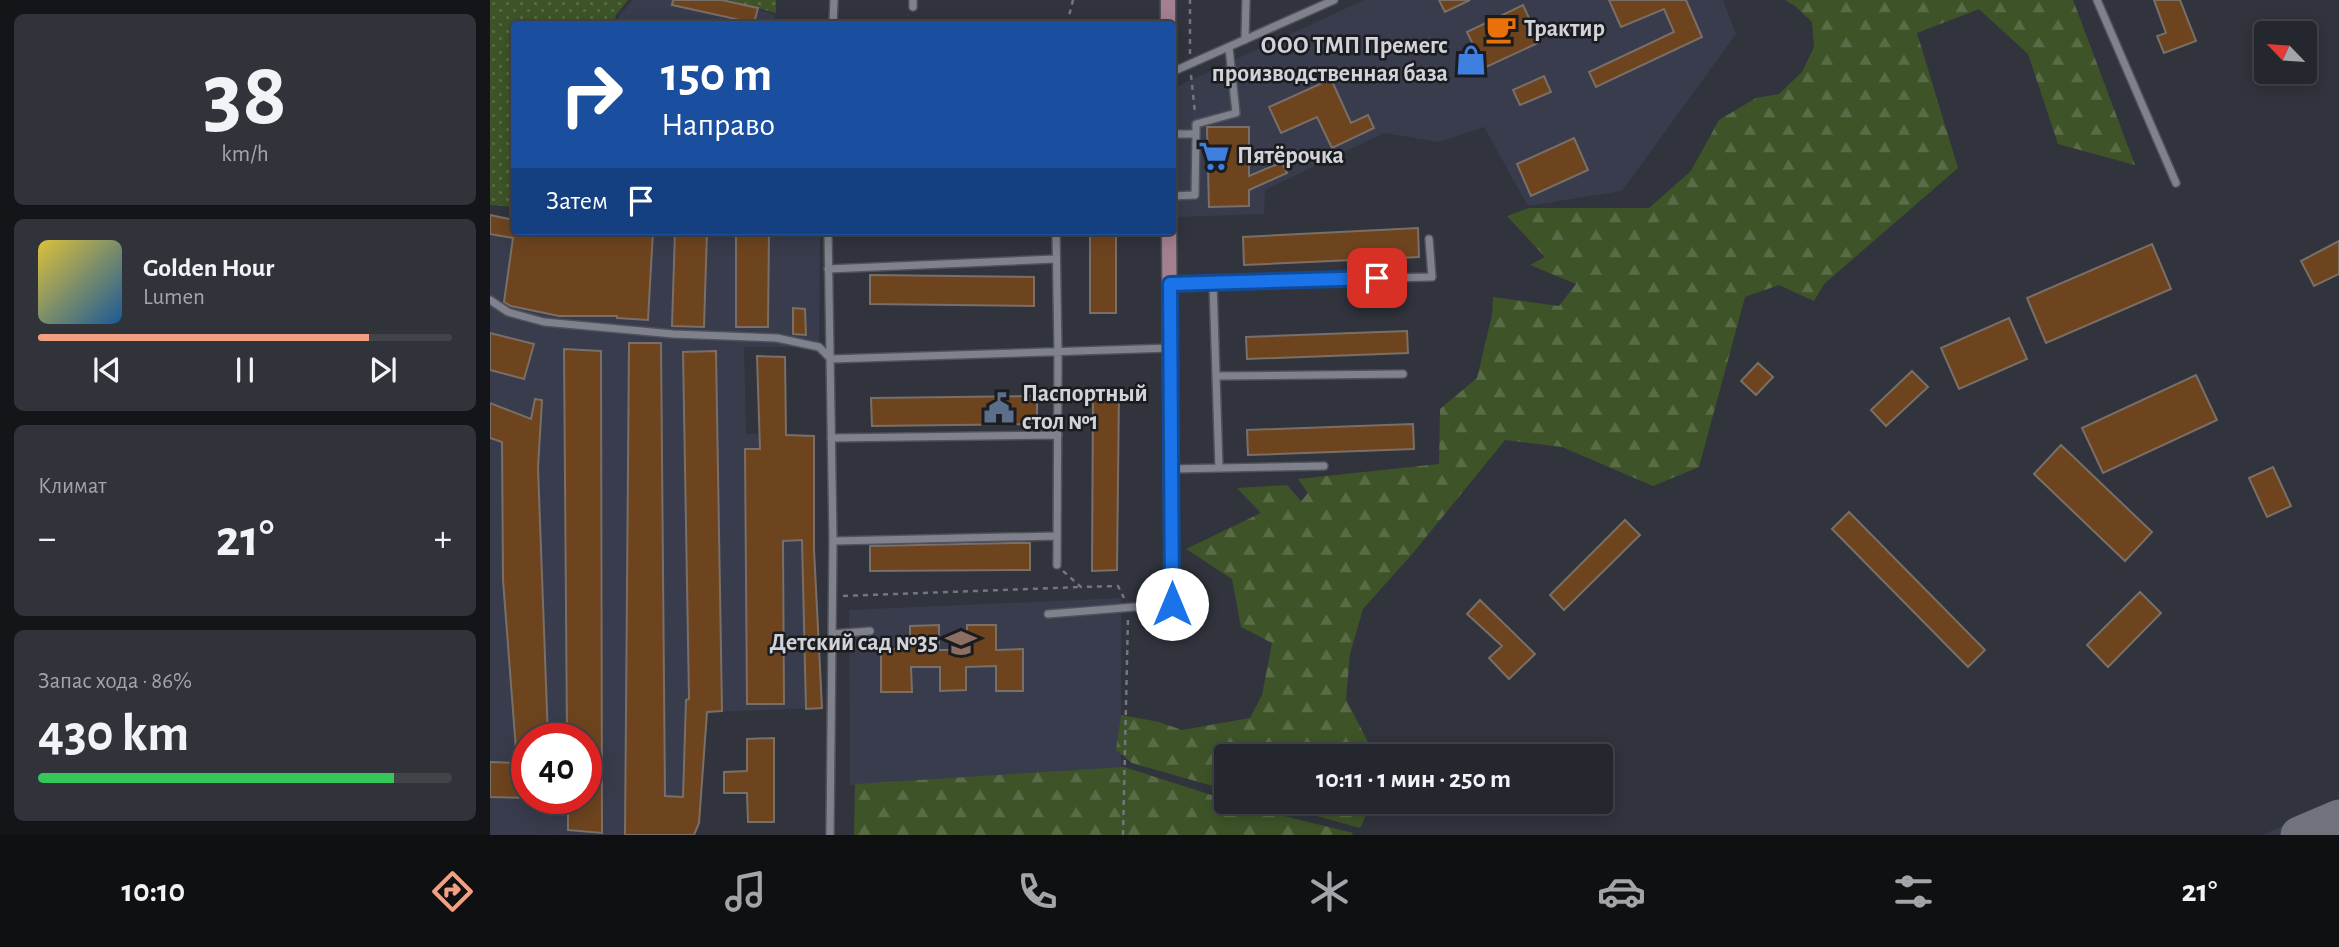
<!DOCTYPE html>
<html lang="ru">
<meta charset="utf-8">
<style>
body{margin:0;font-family:"Alegreya Sans",sans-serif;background:#31333a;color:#f1f3f6;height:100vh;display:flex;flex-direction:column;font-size:26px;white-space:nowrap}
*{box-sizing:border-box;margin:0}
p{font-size:23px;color:#a3a5aa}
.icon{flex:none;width:38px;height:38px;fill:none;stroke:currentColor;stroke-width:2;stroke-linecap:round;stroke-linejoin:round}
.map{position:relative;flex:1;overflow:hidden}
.panel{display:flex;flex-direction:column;gap:14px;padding:14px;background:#141519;width:490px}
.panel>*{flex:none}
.guide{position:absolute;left:21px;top:21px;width:665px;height:214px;border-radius:7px;box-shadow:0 4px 18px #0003,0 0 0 2px #42444a;background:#1a4fa0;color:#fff;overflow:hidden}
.needle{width:46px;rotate:295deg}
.fabs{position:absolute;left:1764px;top:21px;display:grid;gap:14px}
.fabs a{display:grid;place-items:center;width:63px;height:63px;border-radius:7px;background:#25272e;box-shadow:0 4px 18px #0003,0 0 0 2px #42444a;font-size:35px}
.speed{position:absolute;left:21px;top:723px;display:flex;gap:14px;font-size:35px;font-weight:700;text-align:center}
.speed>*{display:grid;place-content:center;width:91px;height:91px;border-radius:50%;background:#25272e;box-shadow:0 4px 18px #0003,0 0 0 2px #42444a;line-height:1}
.speed .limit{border:10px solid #d22;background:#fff;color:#111}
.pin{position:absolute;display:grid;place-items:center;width:60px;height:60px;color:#fff;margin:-30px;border-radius:14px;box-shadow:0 4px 10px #0006}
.me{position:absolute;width:77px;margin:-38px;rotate:0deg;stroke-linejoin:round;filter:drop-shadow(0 0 5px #0008)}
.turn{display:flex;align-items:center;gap:24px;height:147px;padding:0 35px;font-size:32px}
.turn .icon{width:91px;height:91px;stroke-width:2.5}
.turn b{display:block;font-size:49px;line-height:60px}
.then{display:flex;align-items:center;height:66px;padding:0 35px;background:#0003;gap:14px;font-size:26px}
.big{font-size:52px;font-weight:700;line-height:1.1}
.panel .widget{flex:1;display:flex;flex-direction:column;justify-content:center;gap:10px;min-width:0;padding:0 24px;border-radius:10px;background:#31333a}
.panel .dial{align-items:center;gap:0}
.dial b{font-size:91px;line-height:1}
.song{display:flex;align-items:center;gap:21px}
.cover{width:84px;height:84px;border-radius:10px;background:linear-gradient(135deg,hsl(50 70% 55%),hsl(210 70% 35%))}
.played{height:7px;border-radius:4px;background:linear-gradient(90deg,#f3a082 80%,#42444a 80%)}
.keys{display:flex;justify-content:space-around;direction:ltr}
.heat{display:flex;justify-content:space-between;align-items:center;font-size:38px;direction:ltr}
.charge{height:10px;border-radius:5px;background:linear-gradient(90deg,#34c759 86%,#42444a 0)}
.trip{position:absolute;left:724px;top:744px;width:399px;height:70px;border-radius:7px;background:#25272e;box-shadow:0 4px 18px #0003,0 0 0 2px #42444a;font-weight:700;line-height:70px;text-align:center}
.tabs{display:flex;height:112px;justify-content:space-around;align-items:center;background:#0f1012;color:#a3a5aa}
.tabs .icon{width:49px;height:49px}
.tabs .on{color:#f3a082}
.tabs b{font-size:32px;color:#f1f3f6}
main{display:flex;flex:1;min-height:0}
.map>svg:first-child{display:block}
.built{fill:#383c4c;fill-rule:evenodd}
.forest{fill:url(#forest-firs)}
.garden{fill:url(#garden-dots)}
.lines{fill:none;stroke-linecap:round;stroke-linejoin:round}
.taxiway{stroke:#70737b;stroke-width:37}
.building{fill:#6e441f;stroke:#796f67;stroke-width:2}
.lane-casing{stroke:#50525a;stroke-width:10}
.secondary-casing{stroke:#50525a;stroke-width:17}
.path{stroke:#73767d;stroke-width:2.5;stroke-dasharray:5 5;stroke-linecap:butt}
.lane{stroke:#7f828d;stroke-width:7}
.secondary{stroke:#a47f90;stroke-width:14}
.route-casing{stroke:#114b97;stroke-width:18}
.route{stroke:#1a73e8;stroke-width:12}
.labels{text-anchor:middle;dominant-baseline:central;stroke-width:5;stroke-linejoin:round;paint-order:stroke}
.poi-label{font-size:24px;font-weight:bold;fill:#d1d3d9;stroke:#1a1c20;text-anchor:start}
</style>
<main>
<section class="panel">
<div class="widget dial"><b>38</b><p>km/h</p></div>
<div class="widget">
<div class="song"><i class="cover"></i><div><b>Golden Hour</b><p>Lumen</p></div></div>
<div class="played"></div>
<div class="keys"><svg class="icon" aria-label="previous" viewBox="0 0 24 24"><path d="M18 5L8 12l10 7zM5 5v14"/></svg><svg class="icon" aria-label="pause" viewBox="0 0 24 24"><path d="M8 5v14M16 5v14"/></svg><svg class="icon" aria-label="next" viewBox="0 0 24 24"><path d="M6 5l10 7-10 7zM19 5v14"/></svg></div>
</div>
<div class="widget"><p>Климат</p>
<div class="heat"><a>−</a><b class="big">21°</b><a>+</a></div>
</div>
<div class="widget"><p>Запас хода · 86%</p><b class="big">430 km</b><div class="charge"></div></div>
</section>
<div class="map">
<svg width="1849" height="835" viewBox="0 0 1849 835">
<defs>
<pattern id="forest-firs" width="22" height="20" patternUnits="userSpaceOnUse" patternTransform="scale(1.75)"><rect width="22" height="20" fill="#3e5428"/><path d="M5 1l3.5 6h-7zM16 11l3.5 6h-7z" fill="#596c47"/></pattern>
<pattern id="garden-dots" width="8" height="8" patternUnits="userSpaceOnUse" patternTransform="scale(1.75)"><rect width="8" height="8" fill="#3e5428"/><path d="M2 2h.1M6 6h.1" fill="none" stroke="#596c47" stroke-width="1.8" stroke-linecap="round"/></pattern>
</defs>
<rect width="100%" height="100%" fill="#31343d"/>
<!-- built -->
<path class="built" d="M143,0H236L285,15V24H127L129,16Z
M874,0H1233L1246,34L1132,191L1038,206L994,127L949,142L894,133L775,190L774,214L688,217V86Z
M0,214L24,218V231H330L329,347H254L256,434L296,433L324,436V549L332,708L218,712L209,823L204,835H0ZM37,738H96V798H37Z
M631,598V780L360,785L359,610Z
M1849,801V835H1772Z"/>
<!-- forest -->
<path class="forest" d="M1295,0H1583L1645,165L1568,144L1538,54L1489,9L1427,33L1468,168L1334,284L1324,301L1289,285L1255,297L1209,467L1163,486L1072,447L1015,440L923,553L873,609L860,654L856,699L885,756H737V790L642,763L626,750L631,715L669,722L692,730L760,718L772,695L782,643L751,627L742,579L696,549L771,513L747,488L797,485L811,501L818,493L808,479L949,464L950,409L987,378L1002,315L1003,297L1069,306L1086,284L1040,265L1055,257L1017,216L1039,208H1159L1201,171L1229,120L1266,98L1289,94L1312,72L1324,47L1322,22L1305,6Z
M634,767L737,800V802L863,833L862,835H364L365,784Z
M776,802H882L870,828Z"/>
<!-- garden -->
<path class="garden" d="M0,0H138L126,15L124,24H24V207L0,205Z
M239,0H286V13Z"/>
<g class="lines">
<!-- taxiway -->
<path class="taxiway" d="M1809,835L1849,818"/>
</g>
<!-- building -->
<path class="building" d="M183,0H232L268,8L264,23L182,5Z
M949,0H980L955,12Z
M1119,0H1196L1212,37L1106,87L1099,72L1184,32L1174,9L1131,27Z
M1664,0H1690L1706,41L1674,53L1667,36L1676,33Z
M1033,5L1050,42L994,68L977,32Z
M1054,76L1061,92L1030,105L1023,90Z
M841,79L861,123L878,115L884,128L842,148L827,117L791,133L779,107Z
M717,127H759V176L792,162L797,173L759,190V206L719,207Z
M1084,138L1098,170L1041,196L1027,164Z
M0,215L24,220V231H163L158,320L127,318V316H69L21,306L14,302L23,238L0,234Z
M928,228L929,257L754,265L753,237Z
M185,231H217L214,327L182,326Z
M246,231H279L278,327H246Z
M600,231H626V313H600Z
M1849,241V274L1824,286L1811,261Z
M1662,244L1681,289L1556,343L1537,298Z
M380,275L544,277V306L380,304Z
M303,308L315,309L316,335L303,334Z
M1519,318L1537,359L1469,389L1451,348Z
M917,331L918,353L757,359L756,337Z
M0,333L44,344L34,379L0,370Z
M139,343H171L175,796L193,797L196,700L199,699L193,352L226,351L232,711L217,712L209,823L204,835H135Z
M74,349L111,351L112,833L78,830V798H96V738H77Z
M267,356L295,357L296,435L324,436V549L332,708L316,709L312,540L293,541L294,704H257L255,449H270Z
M1268,363L1283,377L1266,395L1251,381Z
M1422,371L1438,387L1396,426L1381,410Z
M1706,375L1727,420L1613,473L1592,428Z
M603,391H629L627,570L602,571Z
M547,396V424L382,426L381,398Z
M45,399L52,400L48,468L58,738H37V798L0,797V762L27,763L13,580L12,442L0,438V403L41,419Z
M923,424L924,449L758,455L757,430Z
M1571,445L1662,532L1635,561L1544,474Z
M1783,467L1801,506L1777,517L1759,478Z
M1359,512L1495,650L1478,667L1342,529Z
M1135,520L1150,535L1074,610L1060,595Z
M522,543H540V570L380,571V546Z
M1650,592L1671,613L1618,667L1597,645Z
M990,600L1045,654L1019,679L999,658L1012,646L977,614Z
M449,625V650H477V625H506V650L533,649V691H506V666L476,667V690L450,691V667H421L422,692H391V649H420V626Z
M284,738V822H258L257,793H234V772L257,771V739Z"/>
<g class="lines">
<!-- lane casing -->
<g class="lane-casing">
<path id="lane" d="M1607,0L1686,183
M423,7V0
M343,24L344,0
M755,40L756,0
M682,72L844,0
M682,134H706L705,195L682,196
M706,134V124L746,113L739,48
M338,231L343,541L340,835
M566,231L568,352L567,565
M338,269L565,259
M680,283L942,277L939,239
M723,283L729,468
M0,300L18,312L54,322L183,334L287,338L329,347L341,359L680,348
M726,376L913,374
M341,438L568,435
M681,469L834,466
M343,541L566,536
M558,614L682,604
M342,634L380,631"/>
</g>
<!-- secondary casing -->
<g class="secondary-casing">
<path id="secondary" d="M678,24V0
M679,231L682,604L691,618"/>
</g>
<!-- path -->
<path class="path" d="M413,24L418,15
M577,24L583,0
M700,54V0
M701,75L705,113
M573,571L591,587L628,586L634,598
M353,596L591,587
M633,835L638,618"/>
<!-- lane -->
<use href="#lane" class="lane"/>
<!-- secondary -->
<use href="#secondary" class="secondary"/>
</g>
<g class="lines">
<!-- route casing -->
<g class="route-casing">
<path id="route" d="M682,604L680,284L887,278"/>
</g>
<!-- route -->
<use href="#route" class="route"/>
</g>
<!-- icons -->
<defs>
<g id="cafe-bare" transform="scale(2.415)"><path d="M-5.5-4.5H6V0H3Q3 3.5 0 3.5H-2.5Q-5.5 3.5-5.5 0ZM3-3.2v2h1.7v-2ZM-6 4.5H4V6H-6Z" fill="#e8710a" stroke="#1a1c20" stroke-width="2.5" paint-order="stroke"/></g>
<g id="shop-bare" transform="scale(2.415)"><path d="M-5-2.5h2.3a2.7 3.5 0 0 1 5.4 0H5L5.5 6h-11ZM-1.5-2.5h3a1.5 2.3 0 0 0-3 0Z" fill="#3f7fe0" stroke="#1a1c20" stroke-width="2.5" paint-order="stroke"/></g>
<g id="supermarket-bare" transform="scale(2.415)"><path d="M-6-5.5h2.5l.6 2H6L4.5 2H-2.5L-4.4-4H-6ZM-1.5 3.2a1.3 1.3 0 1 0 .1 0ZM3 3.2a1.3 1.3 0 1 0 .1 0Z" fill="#3f7fe0" stroke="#1a1c20" stroke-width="2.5" paint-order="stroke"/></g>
<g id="civic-bare" transform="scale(2.415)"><path d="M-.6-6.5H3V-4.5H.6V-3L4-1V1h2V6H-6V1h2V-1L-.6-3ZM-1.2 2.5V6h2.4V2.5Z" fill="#5c6f8a" stroke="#1a1c20" stroke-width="2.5" paint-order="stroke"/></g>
<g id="school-bare" transform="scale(2.415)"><path d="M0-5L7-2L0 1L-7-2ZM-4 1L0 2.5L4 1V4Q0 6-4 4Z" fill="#8d6e63" stroke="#1a1c20" stroke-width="2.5" paint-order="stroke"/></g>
</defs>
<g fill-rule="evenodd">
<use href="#cafe-bare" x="1011" y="29"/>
<use href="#shop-bare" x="981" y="60"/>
<use href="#supermarket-bare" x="724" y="156"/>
<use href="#civic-bare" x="509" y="408"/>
<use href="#school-bare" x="471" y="643"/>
</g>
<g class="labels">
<!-- poi labels -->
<g class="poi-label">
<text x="1034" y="29">Трактир</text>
<text x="958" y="46" text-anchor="end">ООО ТМП Премегс<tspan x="958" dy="28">производственная база</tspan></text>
<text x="747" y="156">Пятёрочка</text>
<text x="532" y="394">Паспортный<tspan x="532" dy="28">стол №1</tspan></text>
<text x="448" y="643" text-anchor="end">Детский сад №35</text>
</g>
</g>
</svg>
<div class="fabs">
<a><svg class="needle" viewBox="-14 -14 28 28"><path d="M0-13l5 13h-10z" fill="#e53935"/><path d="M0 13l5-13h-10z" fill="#a3a5aa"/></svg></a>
</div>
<div class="speed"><div class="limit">40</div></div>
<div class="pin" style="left:887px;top:278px;background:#d93025"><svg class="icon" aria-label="arrive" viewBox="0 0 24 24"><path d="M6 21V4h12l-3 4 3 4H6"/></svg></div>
<svg class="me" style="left:682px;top:604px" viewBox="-20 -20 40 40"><circle r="19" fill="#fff"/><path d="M0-13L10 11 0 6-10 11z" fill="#1a73e8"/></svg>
<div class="trip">10:11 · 1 мин · 250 m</div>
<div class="guide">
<div class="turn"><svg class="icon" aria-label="right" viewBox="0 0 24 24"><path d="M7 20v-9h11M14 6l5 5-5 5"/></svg><div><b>150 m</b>Направо</div></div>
<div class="then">Затем<svg class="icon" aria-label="arrive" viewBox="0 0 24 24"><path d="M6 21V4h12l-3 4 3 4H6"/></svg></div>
</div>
</div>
</main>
<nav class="tabs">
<b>10:10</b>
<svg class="icon on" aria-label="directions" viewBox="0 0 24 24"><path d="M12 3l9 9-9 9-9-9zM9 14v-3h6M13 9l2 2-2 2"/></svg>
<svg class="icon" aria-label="music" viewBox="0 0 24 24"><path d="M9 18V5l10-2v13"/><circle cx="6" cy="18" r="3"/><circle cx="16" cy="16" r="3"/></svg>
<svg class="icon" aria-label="phone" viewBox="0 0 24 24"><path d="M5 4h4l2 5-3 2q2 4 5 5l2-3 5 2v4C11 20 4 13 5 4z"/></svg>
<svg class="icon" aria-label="climate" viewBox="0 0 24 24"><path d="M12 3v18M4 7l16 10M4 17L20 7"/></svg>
<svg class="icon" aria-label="car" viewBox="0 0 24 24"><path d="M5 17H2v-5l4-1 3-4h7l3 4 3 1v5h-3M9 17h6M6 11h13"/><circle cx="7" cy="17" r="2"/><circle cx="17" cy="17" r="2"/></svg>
<svg class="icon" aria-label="filters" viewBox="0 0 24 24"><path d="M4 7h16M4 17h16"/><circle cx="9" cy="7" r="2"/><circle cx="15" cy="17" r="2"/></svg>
<b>21°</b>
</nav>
